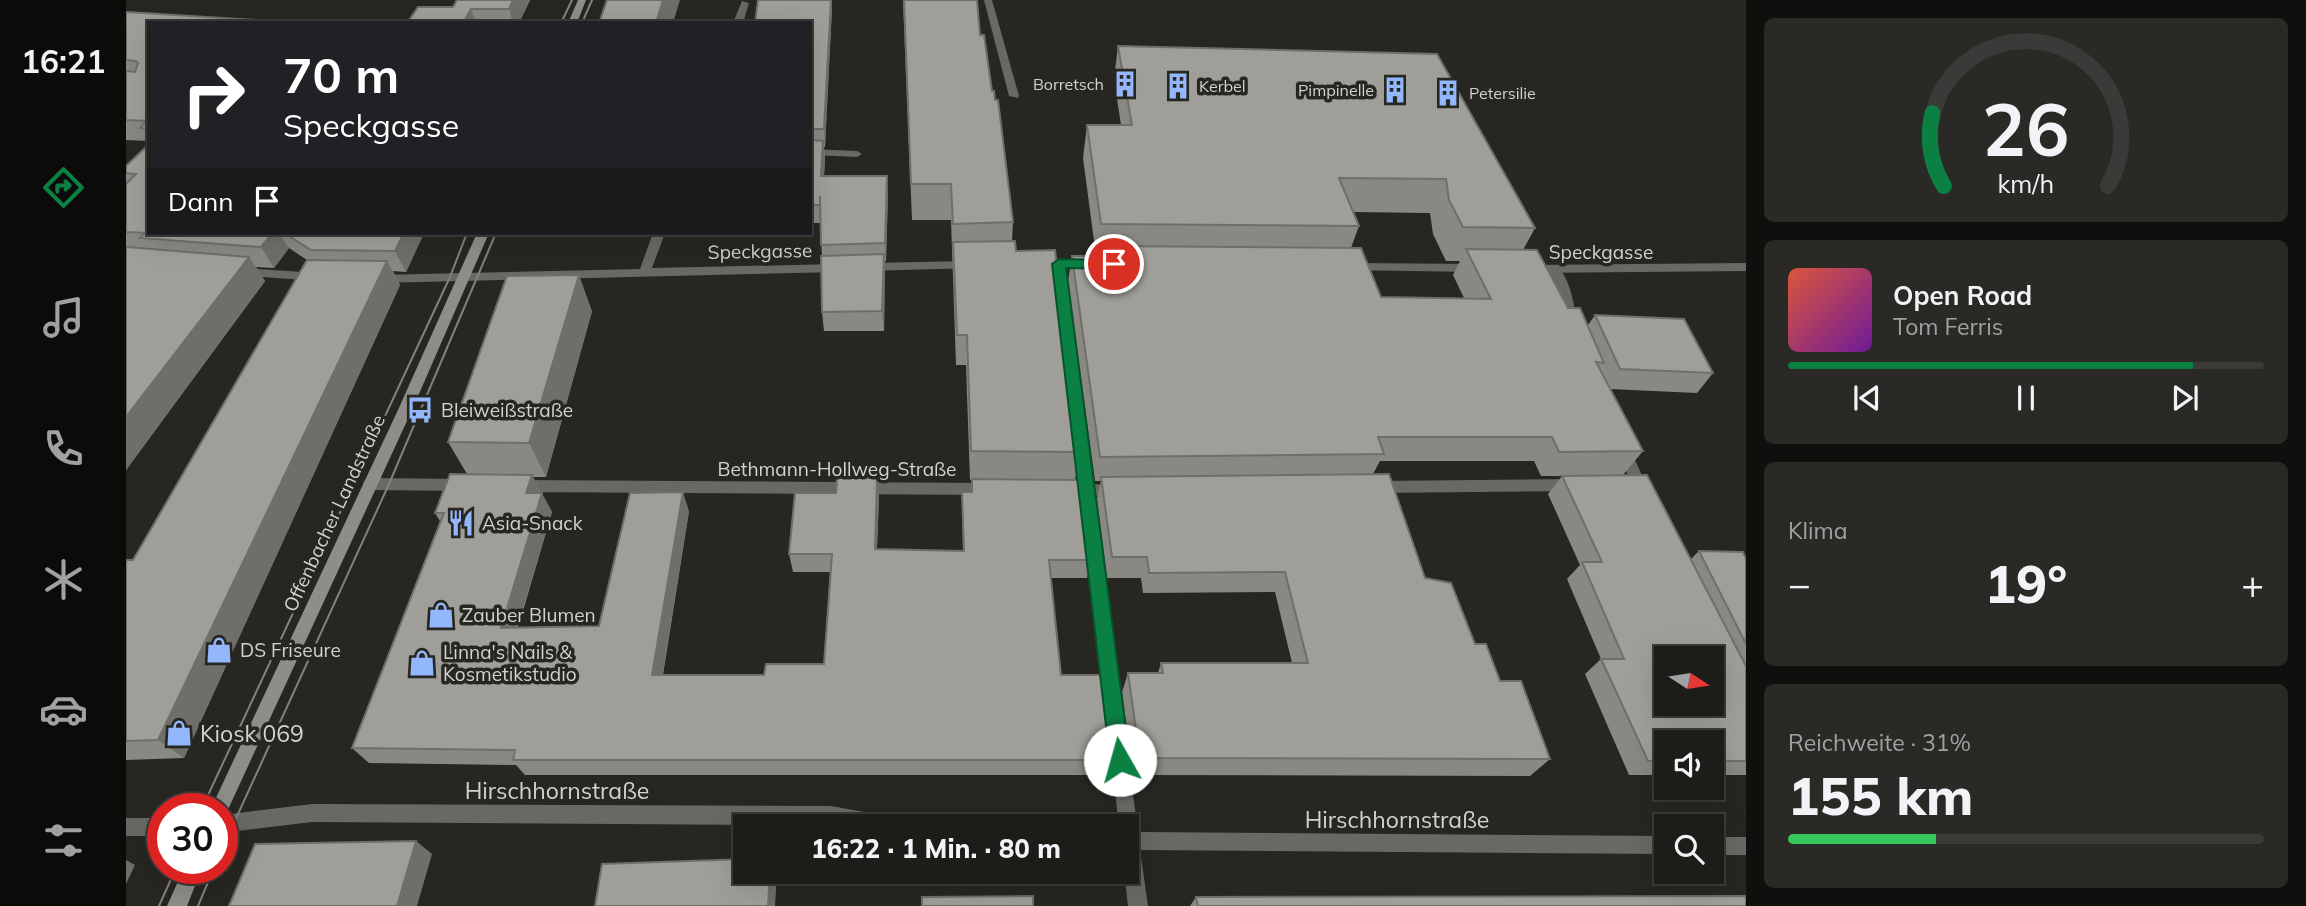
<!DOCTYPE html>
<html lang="de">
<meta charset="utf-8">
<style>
body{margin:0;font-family:Mulish,sans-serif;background:#2a2926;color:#f1f3f6;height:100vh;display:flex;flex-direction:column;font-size:26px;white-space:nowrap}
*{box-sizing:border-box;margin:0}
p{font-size:23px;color:#a0a1a2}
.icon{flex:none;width:38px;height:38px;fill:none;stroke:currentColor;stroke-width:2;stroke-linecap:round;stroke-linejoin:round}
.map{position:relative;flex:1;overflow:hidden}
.drawer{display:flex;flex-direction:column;gap:18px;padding:18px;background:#100f0e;width:560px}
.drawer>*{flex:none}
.top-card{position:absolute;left:21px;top:21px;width:665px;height:214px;border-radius:0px;box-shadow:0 7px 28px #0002,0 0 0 2px #3b3a38;background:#202124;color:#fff;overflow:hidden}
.needle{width:46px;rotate:102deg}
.buttons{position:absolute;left:1528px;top:646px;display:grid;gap:14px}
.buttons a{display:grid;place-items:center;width:70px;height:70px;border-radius:0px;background:#1d1c19;box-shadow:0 7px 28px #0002,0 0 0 2px #3b3a38;font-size:35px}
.speed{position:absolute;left:21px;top:793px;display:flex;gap:14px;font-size:35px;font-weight:700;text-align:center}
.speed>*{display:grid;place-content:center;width:91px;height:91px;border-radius:50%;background:#1d1c19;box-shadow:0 7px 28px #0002,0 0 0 2px #3b3a38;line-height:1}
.speed .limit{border:10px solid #d22;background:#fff;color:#111}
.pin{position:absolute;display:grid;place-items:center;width:60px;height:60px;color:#fff;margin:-30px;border:4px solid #fff;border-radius:50%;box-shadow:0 2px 7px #0007}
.me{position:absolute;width:77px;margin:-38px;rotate:353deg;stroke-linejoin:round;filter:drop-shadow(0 0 5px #0008)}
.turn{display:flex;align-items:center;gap:24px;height:147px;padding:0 21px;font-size:32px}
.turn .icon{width:91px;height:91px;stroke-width:2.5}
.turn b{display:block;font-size:49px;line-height:60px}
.then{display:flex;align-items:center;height:66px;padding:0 21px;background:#0003;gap:14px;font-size:26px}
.big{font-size:52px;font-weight:800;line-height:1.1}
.drawer .widget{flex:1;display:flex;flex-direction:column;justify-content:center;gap:10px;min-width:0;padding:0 24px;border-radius:10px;background:#2a2926}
.drawer .dial{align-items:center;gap:0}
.dial svg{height:182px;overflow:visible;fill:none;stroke:#3b3a38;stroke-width:7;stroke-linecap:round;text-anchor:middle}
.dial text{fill:#f1f3f6;stroke:none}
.song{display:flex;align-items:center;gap:21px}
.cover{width:84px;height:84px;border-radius:10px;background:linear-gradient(135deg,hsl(10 70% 55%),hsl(280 70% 35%))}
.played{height:7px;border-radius:4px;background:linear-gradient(90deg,#0b8043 85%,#3b3a38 85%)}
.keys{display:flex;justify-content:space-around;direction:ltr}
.heat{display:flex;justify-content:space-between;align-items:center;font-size:38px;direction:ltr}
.charge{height:10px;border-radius:5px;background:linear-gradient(90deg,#34c759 31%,#3b3a38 0)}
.trip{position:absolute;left:607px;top:814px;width:406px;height:70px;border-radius:0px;background:#1d1c19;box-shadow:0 7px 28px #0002,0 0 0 2px #3b3a38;font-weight:800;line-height:70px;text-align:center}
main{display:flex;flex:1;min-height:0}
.dock{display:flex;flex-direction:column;width:126px;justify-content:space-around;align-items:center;background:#0c0b0a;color:#a0a1a2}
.dock .icon{width:49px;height:49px}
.dock .current{color:#0b8043}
.dock b{font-size:32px;color:#f1f3f6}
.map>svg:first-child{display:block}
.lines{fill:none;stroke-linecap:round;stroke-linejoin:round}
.service{fill:#686865;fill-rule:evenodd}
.minor{fill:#686865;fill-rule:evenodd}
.secondary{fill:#8e8d89;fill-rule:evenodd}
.tram{stroke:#82827d;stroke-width:2}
.wall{fill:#898883;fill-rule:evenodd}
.shaded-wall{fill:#6f6f6a}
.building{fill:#9f9e98;stroke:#6f6f6a;stroke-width:2;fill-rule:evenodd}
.route{fill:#0b8043;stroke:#07532c;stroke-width:2}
.labels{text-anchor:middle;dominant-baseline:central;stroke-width:7;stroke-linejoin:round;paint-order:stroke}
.far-poi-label{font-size:16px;fill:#d2d2ce;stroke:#272621;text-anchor:end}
.street-label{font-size:19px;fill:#d2d2ce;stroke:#272621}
.poi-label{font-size:19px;fill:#d2d2ce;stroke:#272621;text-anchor:start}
.near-poi-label{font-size:23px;fill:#d2d2ce;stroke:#272621;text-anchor:start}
.near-street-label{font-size:23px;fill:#d2d2ce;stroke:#272621}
</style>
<main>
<nav class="dock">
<b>16:21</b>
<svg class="icon current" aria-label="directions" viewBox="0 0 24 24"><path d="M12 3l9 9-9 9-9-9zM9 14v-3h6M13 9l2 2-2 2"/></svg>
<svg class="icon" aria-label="music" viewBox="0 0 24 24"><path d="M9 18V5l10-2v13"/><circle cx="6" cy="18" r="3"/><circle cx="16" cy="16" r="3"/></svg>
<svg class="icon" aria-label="phone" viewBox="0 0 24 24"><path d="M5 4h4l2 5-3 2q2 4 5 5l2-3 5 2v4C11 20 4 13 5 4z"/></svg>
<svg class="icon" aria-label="climate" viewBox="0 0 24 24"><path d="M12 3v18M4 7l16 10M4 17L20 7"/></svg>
<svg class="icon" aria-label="car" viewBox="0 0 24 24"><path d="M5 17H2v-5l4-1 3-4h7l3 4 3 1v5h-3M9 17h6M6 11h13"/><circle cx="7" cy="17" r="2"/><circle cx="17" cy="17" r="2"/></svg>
<svg class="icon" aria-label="filters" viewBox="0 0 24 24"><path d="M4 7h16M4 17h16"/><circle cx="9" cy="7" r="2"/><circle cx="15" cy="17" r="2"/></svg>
</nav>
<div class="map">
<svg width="1620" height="906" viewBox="0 0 1620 906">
<rect width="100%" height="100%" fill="#272621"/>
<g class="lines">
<!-- service -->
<path class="service" d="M1428,265C1444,273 1449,308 1451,324L1449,327L1445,328L1439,324L1435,297L1422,269Z
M1497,444L1502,445L1504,449L1523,491L1521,495H1511L1509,491L1490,449L1492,445Z"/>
<!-- minor -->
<path class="minor" d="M858,0H866L893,96L892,98L883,96Z
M616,1L623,3L617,23H607Z
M684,149L731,151L736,154L731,157L684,155Z
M527,233H539L526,268L712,264L718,268L712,272L253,283L247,279L253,275L514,269Z
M914,260H964L970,264L964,268H938L967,484L997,486L999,490L997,494L968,496L1012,832L1540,836V854L1014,850L1022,906H1002L998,872H1001V826H993L954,496L934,494L932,490L934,486L952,484L927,268L910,267L908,264Z
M845,261L851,265L849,268L740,271L734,267L740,263Z
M1226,263L1349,264L1355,268L1349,272L1222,270V264Z
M1620,263V271L1404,273L1398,269L1404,265Z
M117,268L191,273L197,277L191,281L113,275L111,272L113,269Z
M244,478L337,479L342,481L344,485L342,489L337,491L244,490L239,488L237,484L239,480Z
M1447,479L1452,481L1454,485L1452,489L1447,491L1250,493L1245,491L1243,487L1245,483L1250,481Z
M393,480L862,483L867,485L869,489L867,493L862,495L393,492L388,490L386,486L388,482Z
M186,804L705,806L766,817L772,820L775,826L186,822L96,833V815Z
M0,818H37V836H0Z
M1586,837H1620V855H1586Z"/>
<!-- secondary -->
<path class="secondary" d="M452,0H460L451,23H442Z
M351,233H363L286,410L100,814L96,816V808H85L88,802L272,410Z
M58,868H76L61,906H41Z"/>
<!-- tram -->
<path class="tram" d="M435,23L446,0
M456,23L466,0
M76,808L324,277L341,233
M96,849L263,484L370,233
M33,906L50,868
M72,906L88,868"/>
</g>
<!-- wall -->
<path class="wall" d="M404,0L393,23H281L327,7Z
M632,0H706V8L699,147H698L699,158L698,176L762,193L760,261H759L758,331H698L696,312V256L694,223H684V23Z
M777,0H851L854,35L866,91L887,222L886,241L954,452L949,480L965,560L961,578H925L935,675L989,760L984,775H399L390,765L243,763L226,748L314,521L309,513L341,474L322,442L466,311L420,477H407L426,512L392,628L473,626L563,511L537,675H638L698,664L704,572H667L663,554L710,493L751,478L753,497L751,549L837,551L836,511V492H845L846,480H844L840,365H830L825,220H786Z
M0,13L23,23V141L0,140Z
M992,46L1311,54L1409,228L1397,250L1442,308L1462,325L1469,315L1587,373L1571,393L1484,389L1517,451L1497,475L1565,559L1573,551L1620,559V775H1586V742H1540V775H1503L1459,674L1475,659L1441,579L1454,565L1422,494L1436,476H1415L1408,461H1254L1247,474L1299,578L1349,644L1424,759L1404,776L1007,775L996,692L1002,673H1032L1035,663H1166L1149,592L1017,593L1015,578H981L971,499L975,481H969L942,281L946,256H970L957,158L961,125H995L988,79ZM1227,212L1304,213L1307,234L1320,261H1334L1327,275L1338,298L1255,297L1225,248L1233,226Z
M23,144V233H298L280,272L267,271L274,285L58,758L0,760V560H7L181,260L163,248L148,268L130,267L139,281L0,470V184L1,183L0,181V166Z
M1070,897L1620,906H1064Z"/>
<!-- shaded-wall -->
<path class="shaded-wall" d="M387,0H404L393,23H387L383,9Z
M537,0H554L547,23H530Z
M705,0H706V8L699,147L698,129Z
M345,9L350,23H337Z
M697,141L699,158L697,194L695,176Z
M761,176L762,193L760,261L759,243Z
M146,233H153L163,248L148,268L135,247Z
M278,233H298L280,272L269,251Z
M758,254L759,274L758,331L756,311Z
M123,257L139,281L0,470V417Z
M261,261L274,285L58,758L32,740Z
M453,275L466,311L420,477L403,443Z
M406,475L426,512L386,645L375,628L400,493Z
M751,478L753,497L750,568L749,549Z
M557,492L563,511L534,691L526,675Z
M290,841L306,854L291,906H271Z
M0,860L9,865L0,884Z
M644,872H650L651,875L649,906H642Z"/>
<!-- building -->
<path class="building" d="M331,0H387L383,9H345L337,23H281L292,7H327Z
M481,0H537L530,23H473Z
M632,0H705L698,129H684V23H629Z
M778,0H851L854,35H858L866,91H868L869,100H872L887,222L827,224L825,184H785Z
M1,12L179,23H23V129L14,128L21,121L0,120V71L9,72L12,63L10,61L0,60V13Z
M992,46L1311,54L1409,228L1337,227L1323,200L1320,179L1213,178L1233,226L975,224L961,125H1006Z
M684,140L697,141L695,176H761L759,243L695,245L694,196V205H684Z
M23,144V233H146L135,247L14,238L19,233L0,232V184L10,174L0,173V166Z
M158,233H278L269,251L185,250Z
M889,241L890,251L929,250L954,452L845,451L841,335H831L827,242Z
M976,246L1235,248L1255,297L1365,299L1340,249L1411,250L1442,308H1454L1478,363L1470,362L1517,451L1433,452L1426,437H1252L1258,454L974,457L946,256H977Z
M1,247L123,257L0,417V248Z
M758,254L756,311L696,312L695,256Z
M181,260L261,261L32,740L0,741V560H7Z
M453,275L403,443L322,442L381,276Z
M1469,315L1558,319L1587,373L1494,369Z
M324,474L406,475L400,493H416L375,628L473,626L504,493L557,492L526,675H638L640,664H698L706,554H663L669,493H710L711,478H751L749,549L838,551L836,492H846V479L955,480L965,560H923L935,675H979L989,760H387L389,750L226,748L318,513H309Z
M1263,474L1299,578L1325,583L1349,644H1360L1374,681H1395L1424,759L1014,758L1002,673H1037L1035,663H1182L1159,572L1023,573L1021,557H986L975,477Z
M1521,475L1620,666V761H1586V742H1540V761H1522L1475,659H1498L1456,562H1476L1436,476ZM1540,658H1586V704H1540Z
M1573,551L1617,552L1620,559V644Z
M290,841L271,906H103L129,844Z
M620,859V872H644L642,906H469L476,864Z
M907,896V906H796V897Z
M1620,896V906H1072L1070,897Z"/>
<!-- route -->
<path class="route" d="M933,259L988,260L994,264L988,269L940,268L1004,760L1001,767L994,770L987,767L984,760L926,264Z"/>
<!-- icons -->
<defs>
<g id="building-bare" transform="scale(2.1)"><path d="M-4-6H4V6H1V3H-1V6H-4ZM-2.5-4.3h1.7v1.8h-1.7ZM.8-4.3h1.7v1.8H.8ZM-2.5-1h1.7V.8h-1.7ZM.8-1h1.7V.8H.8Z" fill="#92b7fd" stroke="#272621" stroke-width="2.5" paint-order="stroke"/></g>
<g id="bus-bare" transform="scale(2.1)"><path d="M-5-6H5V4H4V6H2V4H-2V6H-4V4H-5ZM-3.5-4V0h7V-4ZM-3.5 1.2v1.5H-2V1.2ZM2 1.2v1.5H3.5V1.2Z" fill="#92b7fd" stroke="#272621" stroke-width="2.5" paint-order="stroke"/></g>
<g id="restaurant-bare" transform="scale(2.1)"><path d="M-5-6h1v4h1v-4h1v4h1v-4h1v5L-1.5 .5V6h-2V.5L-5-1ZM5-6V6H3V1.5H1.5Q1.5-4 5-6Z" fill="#92b7fd" stroke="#272621" stroke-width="2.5" paint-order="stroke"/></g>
<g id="shop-bare" transform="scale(2.1)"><path d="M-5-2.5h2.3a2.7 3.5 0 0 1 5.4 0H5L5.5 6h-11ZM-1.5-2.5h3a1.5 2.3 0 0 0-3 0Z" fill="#92b7fd" stroke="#272621" stroke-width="2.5" paint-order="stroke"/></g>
</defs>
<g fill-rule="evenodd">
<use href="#building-bare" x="999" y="84"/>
<use href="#building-bare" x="1052" y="86"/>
<use href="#building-bare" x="1269" y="90"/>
<use href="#building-bare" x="1322" y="93"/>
<use href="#bus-bare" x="294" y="410"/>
<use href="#restaurant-bare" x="335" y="523"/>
<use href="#shop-bare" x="315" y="615"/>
<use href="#shop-bare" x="93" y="650"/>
<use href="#shop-bare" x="296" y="663"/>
<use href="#shop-bare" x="53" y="733"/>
</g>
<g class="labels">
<!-- far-poi labels -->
<g class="far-poi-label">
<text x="978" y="84">Borretsch</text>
<text x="1073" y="86" text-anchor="start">Kerbel</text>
<text x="1248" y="90">Pimpinelle</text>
<text x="1343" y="93" text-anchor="start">Petersilie</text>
</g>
<!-- street labels -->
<g class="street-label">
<text transform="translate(634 251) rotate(-1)">Speckgasse</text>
<text x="1475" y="252">Speckgasse</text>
<text x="711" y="469">Bethmann-Hollweg-Straße</text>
<text transform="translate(208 513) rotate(-65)">Offenbacher Landstraße</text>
</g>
<!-- poi labels -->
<g class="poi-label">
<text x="315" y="410">Bleiweißstraße</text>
<text x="356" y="523">Asia-Snack</text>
<text x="336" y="615">Zauber Blumen</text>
<text x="114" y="650">DS Friseure</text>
<text x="317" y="652">Linna's Nails &amp;<tspan x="317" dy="22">Kosmetikstudio</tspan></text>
</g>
<!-- near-poi labels -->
<g class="near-poi-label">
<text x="74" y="733">Kiosk 069</text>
</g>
<!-- near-street labels -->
<g class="near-street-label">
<text x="431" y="790">Hirschhornstraße</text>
<text x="1271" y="819">Hirschhornstraße</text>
</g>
</g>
</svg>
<div class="buttons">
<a><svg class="needle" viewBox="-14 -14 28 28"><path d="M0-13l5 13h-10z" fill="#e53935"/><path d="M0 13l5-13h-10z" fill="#a0a1a2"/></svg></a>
<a><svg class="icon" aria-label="sound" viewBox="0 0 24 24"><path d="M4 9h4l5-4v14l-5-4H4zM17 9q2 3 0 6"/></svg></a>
<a><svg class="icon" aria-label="search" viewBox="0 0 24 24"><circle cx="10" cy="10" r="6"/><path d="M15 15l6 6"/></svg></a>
</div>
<div class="speed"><div class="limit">30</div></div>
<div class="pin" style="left:988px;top:264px;background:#d93025"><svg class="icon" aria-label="arrive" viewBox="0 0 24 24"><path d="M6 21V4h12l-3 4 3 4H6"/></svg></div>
<svg class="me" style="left:994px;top:760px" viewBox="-20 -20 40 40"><circle r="19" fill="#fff"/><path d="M0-13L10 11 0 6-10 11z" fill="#0b8043"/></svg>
<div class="trip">16:22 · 1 Min. · 80 m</div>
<div class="top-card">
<div class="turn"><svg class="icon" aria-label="right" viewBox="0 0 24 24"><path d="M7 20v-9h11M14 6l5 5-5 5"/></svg><div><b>70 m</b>Speckgasse</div></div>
<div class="then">Dann<svg class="icon" aria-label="arrive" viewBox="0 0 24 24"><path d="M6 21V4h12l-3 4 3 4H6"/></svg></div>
</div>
</div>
<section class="drawer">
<div class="widget dial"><svg viewBox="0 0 100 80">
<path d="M14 69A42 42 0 1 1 86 69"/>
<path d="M14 69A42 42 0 0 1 9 37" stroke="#0b8043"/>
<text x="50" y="56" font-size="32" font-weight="700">26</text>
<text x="50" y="72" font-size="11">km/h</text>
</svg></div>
<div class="widget">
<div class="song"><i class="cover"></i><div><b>Open Road</b><p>Tom Ferris</p></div></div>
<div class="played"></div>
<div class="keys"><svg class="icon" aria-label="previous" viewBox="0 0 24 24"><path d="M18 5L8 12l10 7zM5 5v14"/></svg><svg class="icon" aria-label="pause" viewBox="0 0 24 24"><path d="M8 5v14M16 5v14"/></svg><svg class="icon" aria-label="next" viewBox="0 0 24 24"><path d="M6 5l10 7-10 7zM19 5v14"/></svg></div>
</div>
<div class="widget"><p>Klima</p>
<div class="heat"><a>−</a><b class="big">19°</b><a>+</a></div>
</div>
<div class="widget"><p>Reichweite · 31%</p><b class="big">155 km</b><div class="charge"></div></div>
</section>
</main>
